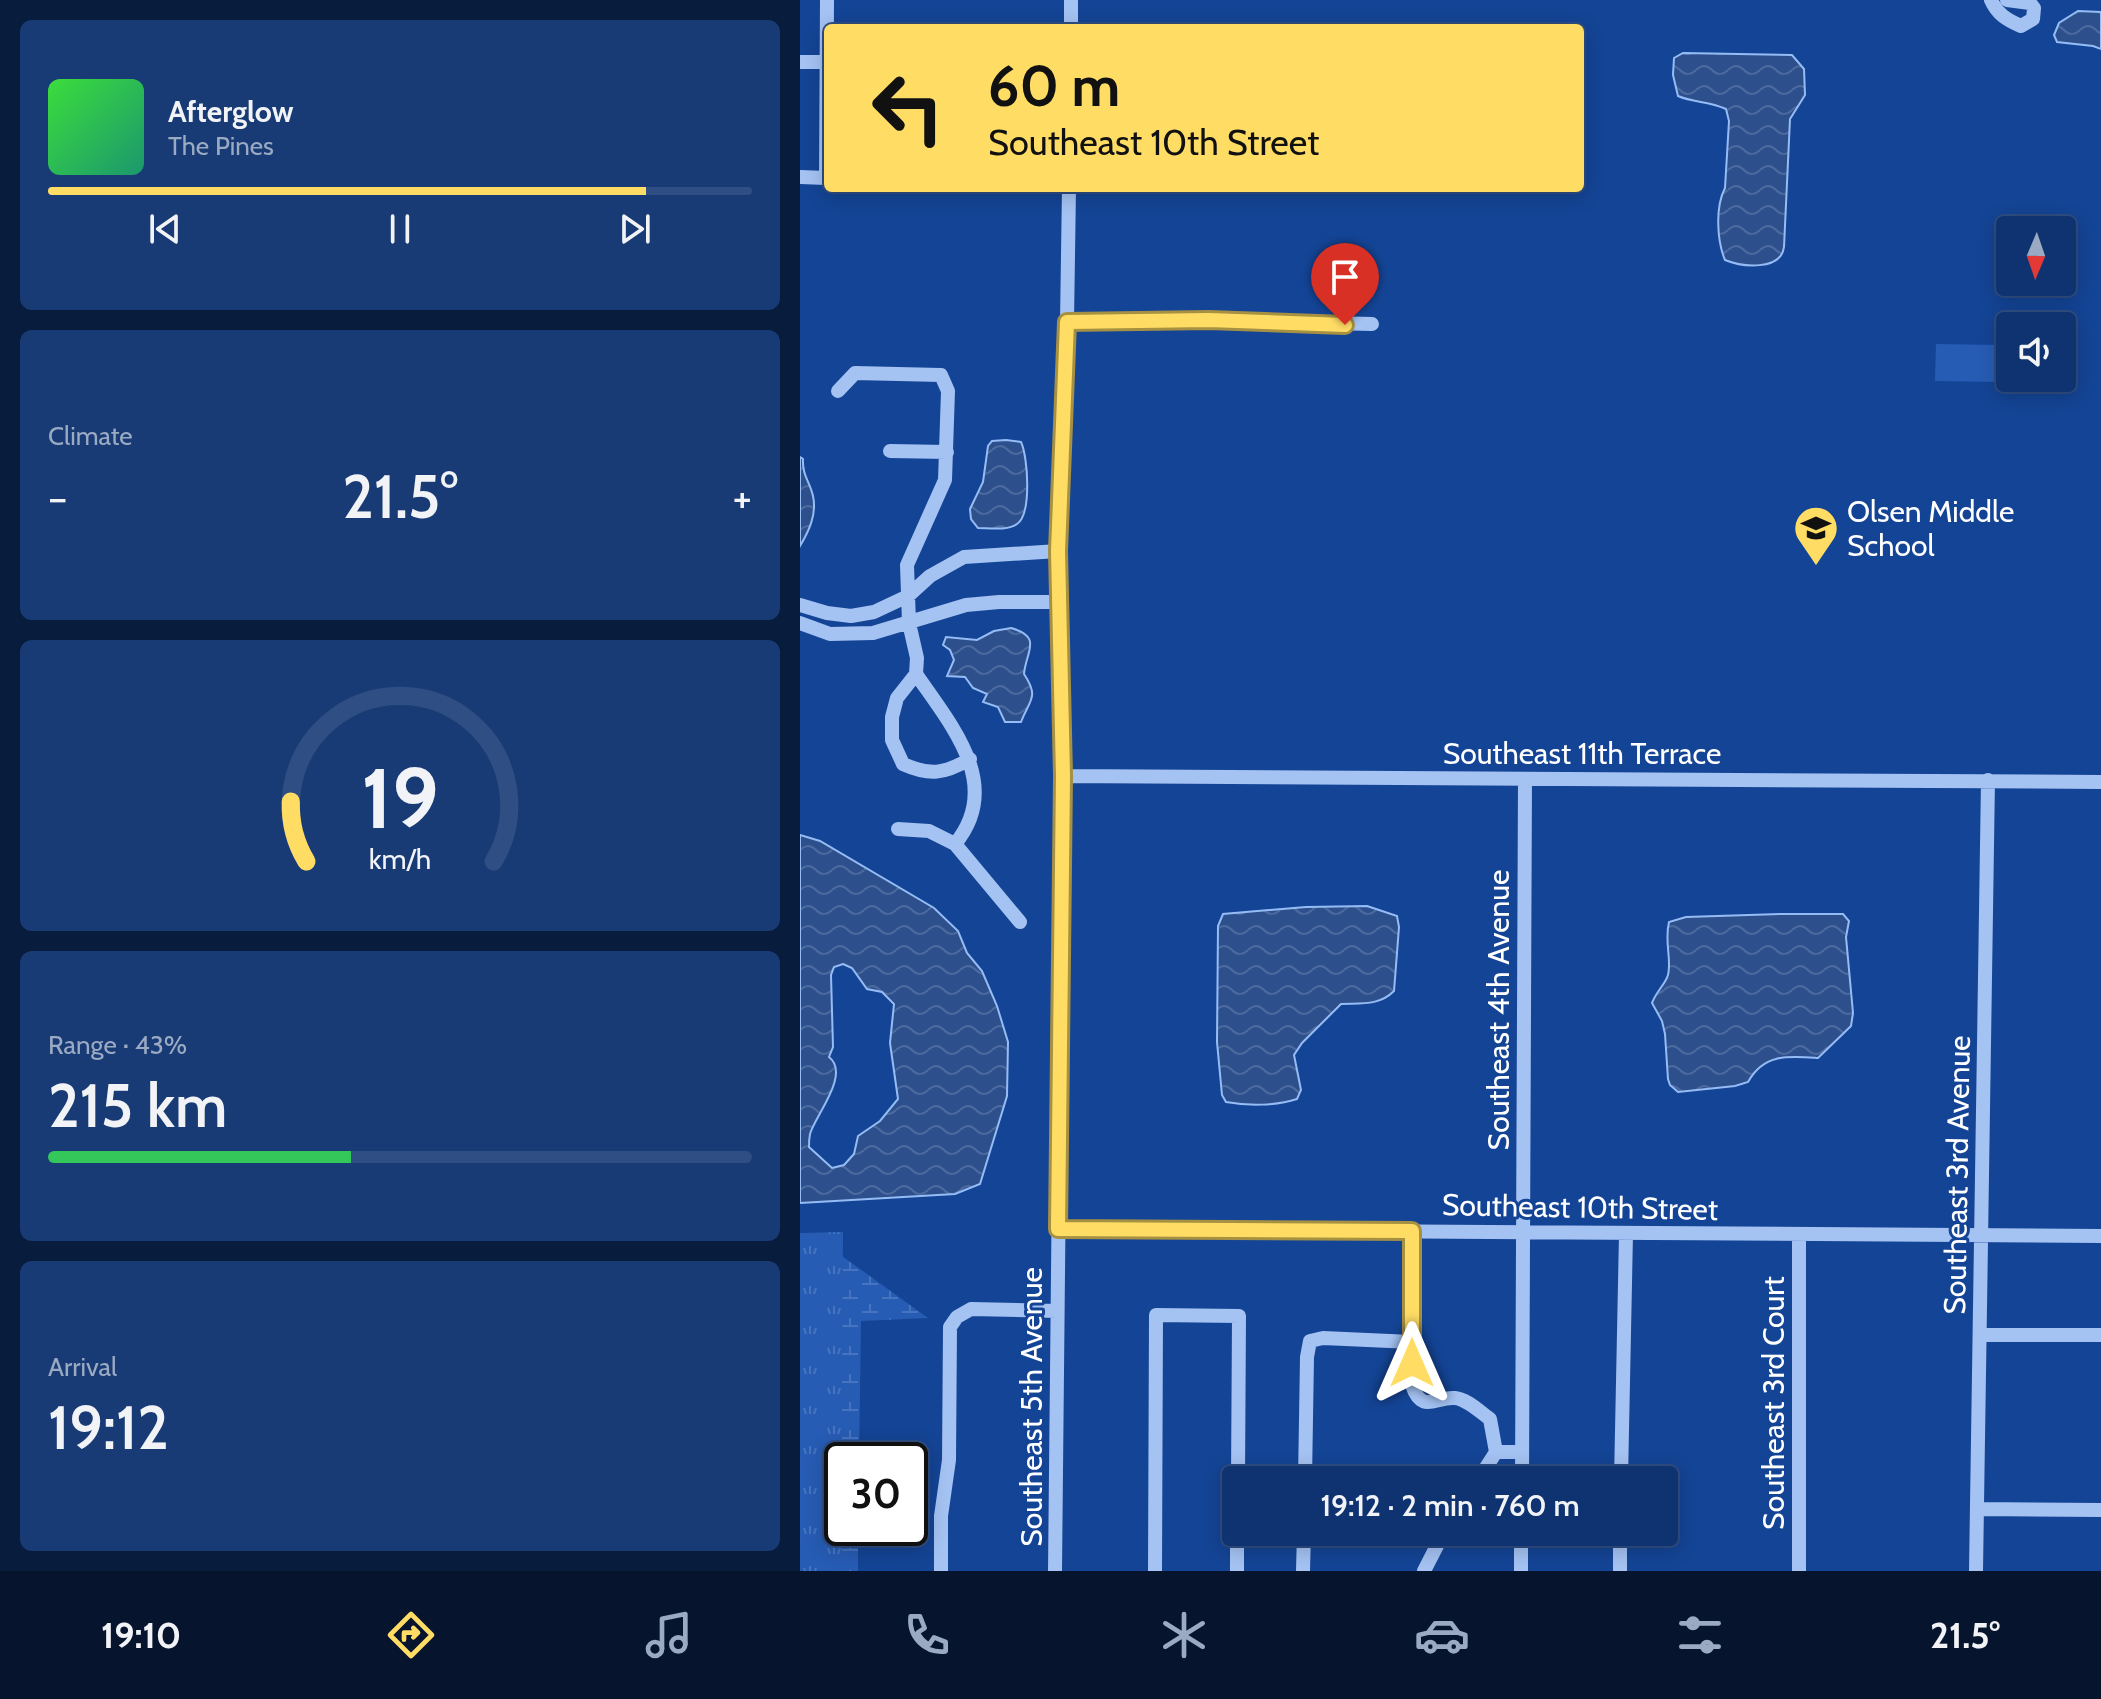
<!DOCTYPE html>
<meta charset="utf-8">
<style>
body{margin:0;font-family:Cabin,sans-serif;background:#183b75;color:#f1f3f6;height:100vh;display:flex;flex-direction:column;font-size:30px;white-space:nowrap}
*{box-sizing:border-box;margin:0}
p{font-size:26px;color:#9baac3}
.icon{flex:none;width:44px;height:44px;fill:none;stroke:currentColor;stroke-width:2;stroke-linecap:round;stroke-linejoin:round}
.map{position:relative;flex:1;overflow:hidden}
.side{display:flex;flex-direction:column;gap:20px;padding:20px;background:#081c3e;width:800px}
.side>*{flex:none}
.hud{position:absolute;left:24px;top:24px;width:760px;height:168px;border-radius:8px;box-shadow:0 4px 20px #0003,0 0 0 2px #2f4e83;background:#ffdd65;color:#111;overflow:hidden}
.needle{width:52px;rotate:182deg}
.buttons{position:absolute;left:1196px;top:216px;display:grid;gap:16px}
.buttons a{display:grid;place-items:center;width:80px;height:80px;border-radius:8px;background:#0f3370;box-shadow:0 4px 20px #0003,0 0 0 2px #2f4e83;font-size:40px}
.speed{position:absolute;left:24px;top:1442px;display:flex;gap:16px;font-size:40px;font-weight:700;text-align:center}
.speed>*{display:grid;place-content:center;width:104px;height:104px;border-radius:50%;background:#0f3370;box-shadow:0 4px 20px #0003,0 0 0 2px #2f4e83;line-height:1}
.speed .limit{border:4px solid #111;border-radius:12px;background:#fff;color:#111}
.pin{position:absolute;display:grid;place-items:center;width:68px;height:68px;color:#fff;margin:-82px -34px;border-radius:50% 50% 50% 0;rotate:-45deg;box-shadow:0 0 8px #0007}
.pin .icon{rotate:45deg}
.me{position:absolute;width:88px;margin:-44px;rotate:0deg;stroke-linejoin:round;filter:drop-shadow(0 0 6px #0008)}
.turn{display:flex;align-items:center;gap:28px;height:168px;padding:0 32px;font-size:36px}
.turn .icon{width:104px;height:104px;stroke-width:2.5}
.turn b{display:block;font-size:56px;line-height:68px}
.big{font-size:60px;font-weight:600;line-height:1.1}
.side .card{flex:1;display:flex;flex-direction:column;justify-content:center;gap:12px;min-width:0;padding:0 28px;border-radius:12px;background:#183b75}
.side .dial{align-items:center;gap:0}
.dial svg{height:208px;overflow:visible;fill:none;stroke:#2f4e83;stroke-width:7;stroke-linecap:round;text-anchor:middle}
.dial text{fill:#f1f3f6;stroke:none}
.song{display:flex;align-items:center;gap:24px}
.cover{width:96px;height:96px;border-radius:12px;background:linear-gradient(135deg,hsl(120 70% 55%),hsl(160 70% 35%))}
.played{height:8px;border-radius:4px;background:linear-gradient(90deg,#ffdd65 85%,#2f4e83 85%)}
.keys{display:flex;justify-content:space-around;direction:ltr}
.heat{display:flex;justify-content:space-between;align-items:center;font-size:44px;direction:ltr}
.charge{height:12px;border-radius:6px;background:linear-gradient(90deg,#34c759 43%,#2f4e83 0)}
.trip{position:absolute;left:422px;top:1466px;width:456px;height:80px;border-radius:8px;background:#0f3370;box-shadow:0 4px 20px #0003,0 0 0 2px #2f4e83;font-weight:600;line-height:80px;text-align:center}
.tabs{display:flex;height:128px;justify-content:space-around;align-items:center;background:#06142d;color:#9baac3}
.tabs .icon{width:56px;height:56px}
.tabs .on{color:#ffdd65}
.tabs b{font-size:36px;color:#f1f3f6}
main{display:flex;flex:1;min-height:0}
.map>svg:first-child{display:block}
.wetland{fill:url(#wetland-marsh)}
.park{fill:url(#park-tufts)}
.pitch{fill:#275cb4}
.water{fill:url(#water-waves);stroke:#96bcf5;stroke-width:2;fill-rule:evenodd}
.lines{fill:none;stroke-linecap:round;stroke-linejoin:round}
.minor{stroke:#a4c2f2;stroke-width:14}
.route-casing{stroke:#a69042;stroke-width:20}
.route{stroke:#ffdd65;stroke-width:14}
.labels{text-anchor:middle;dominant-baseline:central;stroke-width:6;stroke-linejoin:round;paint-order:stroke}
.poi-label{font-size:30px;fill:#fff;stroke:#144495;text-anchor:start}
.street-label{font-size:30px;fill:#fff;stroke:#144495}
</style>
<main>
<section class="side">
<div class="card">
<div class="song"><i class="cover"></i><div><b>Afterglow</b><p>The Pines</p></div></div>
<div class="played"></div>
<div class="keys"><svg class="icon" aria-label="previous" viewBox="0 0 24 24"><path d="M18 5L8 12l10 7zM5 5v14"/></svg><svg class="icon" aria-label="pause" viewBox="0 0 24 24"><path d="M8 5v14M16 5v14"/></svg><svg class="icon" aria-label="next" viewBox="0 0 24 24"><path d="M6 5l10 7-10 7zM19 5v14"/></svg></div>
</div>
<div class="card"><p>Climate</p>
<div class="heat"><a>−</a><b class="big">21.5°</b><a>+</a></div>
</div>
<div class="card dial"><svg viewBox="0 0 100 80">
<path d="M14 69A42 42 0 1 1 86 69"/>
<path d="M14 69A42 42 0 0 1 8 46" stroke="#ffdd65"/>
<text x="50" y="56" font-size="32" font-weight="700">19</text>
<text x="50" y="72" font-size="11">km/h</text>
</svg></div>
<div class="card"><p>Range · 43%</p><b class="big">215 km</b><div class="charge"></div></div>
<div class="card"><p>Arrival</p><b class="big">19:12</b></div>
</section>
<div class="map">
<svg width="1301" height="1571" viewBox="0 0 1301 1571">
<defs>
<pattern id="wetland-marsh" width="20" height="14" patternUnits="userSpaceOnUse" patternTransform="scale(2)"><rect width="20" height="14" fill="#275cb4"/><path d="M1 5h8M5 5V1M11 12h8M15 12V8" fill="none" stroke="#4774bf"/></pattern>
<pattern id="park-tufts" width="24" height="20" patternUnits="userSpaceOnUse" patternTransform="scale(2)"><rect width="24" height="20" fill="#275cb4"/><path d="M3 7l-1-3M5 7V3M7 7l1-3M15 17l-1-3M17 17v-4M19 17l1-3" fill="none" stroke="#4774bf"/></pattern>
<pattern id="water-waves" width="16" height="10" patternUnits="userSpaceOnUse" patternTransform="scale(2)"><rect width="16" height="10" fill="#2d508d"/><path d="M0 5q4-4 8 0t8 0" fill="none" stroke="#4c6a9e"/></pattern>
</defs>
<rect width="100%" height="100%" fill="#144495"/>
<!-- wetland -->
<path class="wetland" d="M0,1233H10L128,1318L61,1321L59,1460H42V1528H58V1571H0Z"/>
<!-- park -->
<path class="park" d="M43,1232L41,1571H0V1233Z"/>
<!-- pitch -->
<path class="pitch" d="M1136,344L1199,345L1198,382L1135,381Z
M1203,344H1210V378H1262L1264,345L1263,382L1202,381Z"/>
<!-- water -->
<path class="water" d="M1278,11L1301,12V49L1293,46L1257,42L1254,35L1259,23Z
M883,53L992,55L1004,69L1005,95L990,119L984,247C981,271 942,267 925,260C917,241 915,207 925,188L929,121L926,109C910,101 894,103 878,96L873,75L874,58Z
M206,440L221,442C228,457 232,514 217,524C208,531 188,528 178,528L171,519L170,509L183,482L188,446L192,441Z
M0,457L3,459C2,475 10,482 13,496C17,514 9,531 0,546Z
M211,628C243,637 226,651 224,674C240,698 229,700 221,722H205L198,707L183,702L187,694L173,688L165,677L147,676L154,660L150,650L143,645L146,637L177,640L194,631Z
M0,835L20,841L134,908L158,931L167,953L182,971L197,1006L208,1042L207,1096L180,1184L155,1194L0,1203ZM43,964L52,968L67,989L82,992L94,1004L90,1043L98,1099L80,1121L58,1136L54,1154L44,1165L32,1168L9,1147C9,1143 9,1139 10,1134C15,1116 51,1074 29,1057L33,1047L31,975L34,967Z
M567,906L597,916L599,927L594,991C579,1006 561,1003 541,1004L502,1043L494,1055L501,1090L497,1099C476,1106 448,1106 426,1102L422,1095L417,1042L418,926L423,914L506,907Z
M981,914H1043L1049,921L1046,937L1053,1013L1051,1026L1018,1058C989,1056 964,1053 948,1082L935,1086L878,1092L870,1085L868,1079L865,1034L862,1021L852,1003C856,992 866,983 868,975C872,960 864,942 869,922L886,917Z"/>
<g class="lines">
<!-- minor -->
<path class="minor" d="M1191,0C1197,14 1207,20 1221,26L1233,19L1234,8L1230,3L1207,0
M271,28V0
M0,62H27
M0,177L26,178L27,0
M267,322L409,320L572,324
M38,391L55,373L141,375L148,391L145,480L107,565L109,623L117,658L116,674L97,698L92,717V740L103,764C130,776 144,774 170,759
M90,451L147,452
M0,605L27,613L51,616L74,612L108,596L130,576L164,557L258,551
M0,623L30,634L73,633L166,605L199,602H259
M116,674C151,725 204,785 155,844
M263,776L1301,782
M98,829L129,831L155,844L220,922
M258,1229L1301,1236
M612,1231V1385C622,1415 636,1396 655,1398C667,1399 680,1412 690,1419L696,1452H722
M1181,1335H1301
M505,1480L507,1357L510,1341L523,1338L612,1342
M678,1480L696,1452
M722,1480L725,779
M821,1480L826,1234
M1178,1509L1301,1510
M141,1571V1516L149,1460L150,1327L157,1317L171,1309L257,1311
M255,1571L263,776L258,551L267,322L269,188
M355,1571L356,1315L439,1316L438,1480
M437,1571V1532
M503,1571L504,1532
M624,1571L644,1532
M721,1571V1532
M820,1571V1532
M999,1571V1235
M1176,1571L1188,780"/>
</g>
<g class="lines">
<!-- route casing -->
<g class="route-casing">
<path id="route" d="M545,325L409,320L267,322L258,551L263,776L258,1229L612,1231V1363"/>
</g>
<!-- route -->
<use href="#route" class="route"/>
</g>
<!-- icons -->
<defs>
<g id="school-pin" transform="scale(2.3)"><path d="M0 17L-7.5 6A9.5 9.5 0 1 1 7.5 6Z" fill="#ffdd65" stroke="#144495"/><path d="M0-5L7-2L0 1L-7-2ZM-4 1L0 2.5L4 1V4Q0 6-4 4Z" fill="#111"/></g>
</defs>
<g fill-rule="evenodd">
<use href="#school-pin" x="1016" y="528"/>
</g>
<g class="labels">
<!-- poi labels -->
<g class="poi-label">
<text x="1047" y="511">Olsen Middle<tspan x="1047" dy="34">School</tspan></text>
</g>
<!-- street labels -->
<g class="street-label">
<text x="782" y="753">Southeast 11th Terrace</text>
<text transform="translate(698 1010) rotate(-90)">Southeast 4th Avenue</text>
<text transform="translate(1157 1175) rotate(-89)">Southeast 3rd Avenue</text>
<text transform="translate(780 1207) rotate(1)">Southeast 10th Street</text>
<text transform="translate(973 1403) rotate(-90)">Southeast 3rd Court</text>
<text transform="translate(231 1407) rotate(-90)">Southeast 5th Avenue</text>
</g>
</g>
</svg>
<div class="buttons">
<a><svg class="needle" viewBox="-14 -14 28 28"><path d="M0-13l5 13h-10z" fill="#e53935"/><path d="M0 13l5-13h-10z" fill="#9baac3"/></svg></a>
<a><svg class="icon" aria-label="sound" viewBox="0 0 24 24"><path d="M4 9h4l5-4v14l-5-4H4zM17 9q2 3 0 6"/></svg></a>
</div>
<div class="speed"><div class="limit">30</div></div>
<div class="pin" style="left:545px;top:325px;background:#d93025"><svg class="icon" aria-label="arrive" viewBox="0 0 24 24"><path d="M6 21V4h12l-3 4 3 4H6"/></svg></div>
<svg class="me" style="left:612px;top:1363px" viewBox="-20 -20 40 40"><path d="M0-17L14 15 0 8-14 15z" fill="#ffdd65" stroke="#fff" stroke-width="4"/></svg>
<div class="trip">19:12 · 2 min · 760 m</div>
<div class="hud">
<div class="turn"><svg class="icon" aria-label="left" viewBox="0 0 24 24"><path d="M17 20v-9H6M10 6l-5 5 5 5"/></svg><div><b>60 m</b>Southeast 10th Street</div></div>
</div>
</div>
</main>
<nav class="tabs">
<b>19:10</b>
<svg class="icon on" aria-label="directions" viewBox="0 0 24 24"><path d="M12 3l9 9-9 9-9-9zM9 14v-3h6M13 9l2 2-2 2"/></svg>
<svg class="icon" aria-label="music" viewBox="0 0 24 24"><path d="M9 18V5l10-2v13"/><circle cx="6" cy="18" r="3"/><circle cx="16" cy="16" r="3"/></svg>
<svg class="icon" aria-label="phone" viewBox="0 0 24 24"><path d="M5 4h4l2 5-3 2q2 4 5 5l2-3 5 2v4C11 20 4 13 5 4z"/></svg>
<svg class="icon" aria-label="climate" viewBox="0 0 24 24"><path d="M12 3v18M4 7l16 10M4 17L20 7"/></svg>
<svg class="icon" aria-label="car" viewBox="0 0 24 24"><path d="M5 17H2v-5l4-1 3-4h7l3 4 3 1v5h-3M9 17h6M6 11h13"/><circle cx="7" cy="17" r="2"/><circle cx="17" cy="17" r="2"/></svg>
<svg class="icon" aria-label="filters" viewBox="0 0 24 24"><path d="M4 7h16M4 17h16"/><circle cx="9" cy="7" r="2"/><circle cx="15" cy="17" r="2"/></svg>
<b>21.5°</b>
</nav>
